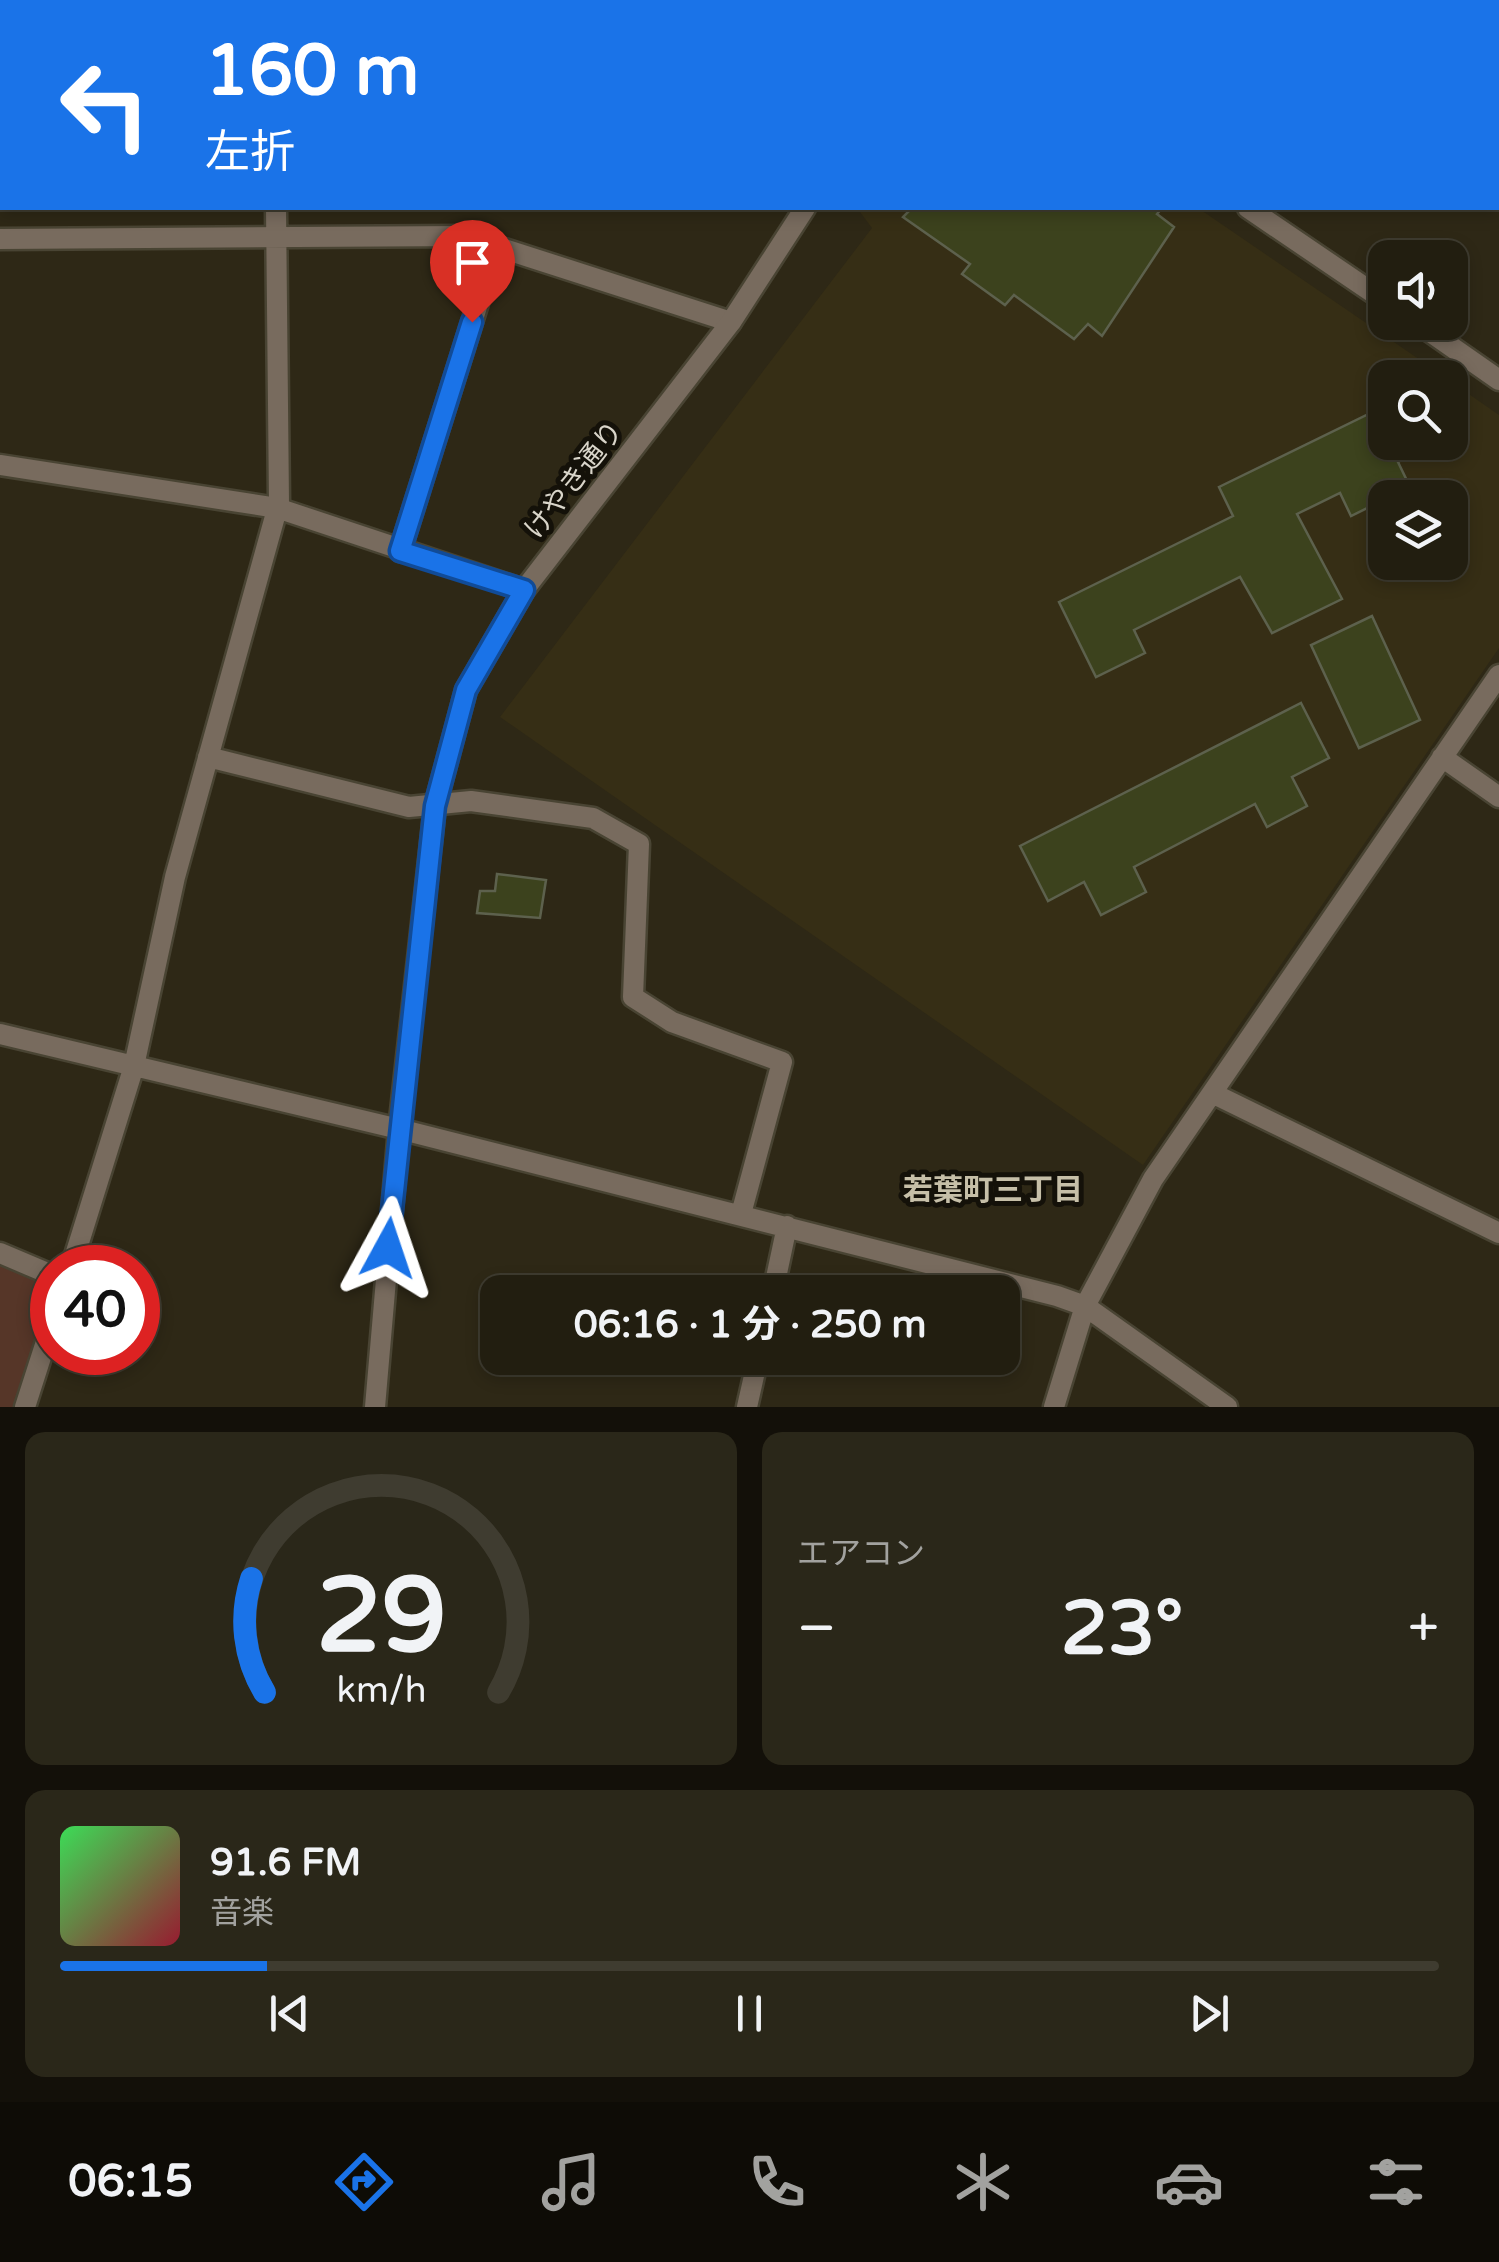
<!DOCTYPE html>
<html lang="ja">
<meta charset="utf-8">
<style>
body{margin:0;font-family:"Varela Round","Noto Sans JP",sans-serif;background:#2a2719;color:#f1f3f6;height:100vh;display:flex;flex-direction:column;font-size:38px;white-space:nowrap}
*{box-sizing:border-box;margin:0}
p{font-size:32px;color:#a2a29f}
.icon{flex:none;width:55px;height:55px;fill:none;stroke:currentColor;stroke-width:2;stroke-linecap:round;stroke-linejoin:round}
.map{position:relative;height:1407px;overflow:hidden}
.panel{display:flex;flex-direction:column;gap:25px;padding:25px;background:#131009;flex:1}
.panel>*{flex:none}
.banner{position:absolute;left:0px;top:0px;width:1500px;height:210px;box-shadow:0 5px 15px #0003,0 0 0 2px #3f3c30;background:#1a73e8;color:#fff;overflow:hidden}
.tools{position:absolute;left:1368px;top:240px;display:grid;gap:20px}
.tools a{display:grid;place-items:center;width:100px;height:100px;border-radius:20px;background:#221e10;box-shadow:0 5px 15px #0003,0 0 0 2px #3f3c30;font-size:50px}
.speed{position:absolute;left:30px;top:1245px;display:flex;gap:20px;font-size:50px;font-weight:700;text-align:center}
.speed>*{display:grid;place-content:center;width:130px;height:130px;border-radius:50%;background:#221e10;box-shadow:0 5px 15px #0003,0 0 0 2px #3f3c30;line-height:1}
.speed .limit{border:15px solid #d22;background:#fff;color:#111}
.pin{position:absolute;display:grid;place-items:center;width:85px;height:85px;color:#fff;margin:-102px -42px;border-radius:50% 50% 50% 0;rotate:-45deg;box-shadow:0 0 10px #0007}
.pin .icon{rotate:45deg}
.me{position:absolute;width:110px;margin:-55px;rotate:5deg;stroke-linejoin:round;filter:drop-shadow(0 0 8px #0008)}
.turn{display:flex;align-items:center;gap:35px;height:210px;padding:0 40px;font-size:45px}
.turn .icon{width:130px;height:130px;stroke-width:2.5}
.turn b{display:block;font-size:70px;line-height:85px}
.big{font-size:75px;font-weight:700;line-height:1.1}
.panel .tile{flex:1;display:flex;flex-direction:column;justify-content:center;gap:15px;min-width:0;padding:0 35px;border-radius:20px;background:#2a2719}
.panel .dial{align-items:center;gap:0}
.dial svg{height:260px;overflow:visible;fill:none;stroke:#3f3c30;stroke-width:7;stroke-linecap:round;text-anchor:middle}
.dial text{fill:#f1f3f6;stroke:none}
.song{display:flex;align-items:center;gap:30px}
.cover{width:120px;height:120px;border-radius:15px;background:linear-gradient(135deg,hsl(130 70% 55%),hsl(350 70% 35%))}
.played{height:10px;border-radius:5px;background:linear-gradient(90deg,#1a73e8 15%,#3f3c30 15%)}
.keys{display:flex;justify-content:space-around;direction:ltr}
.heat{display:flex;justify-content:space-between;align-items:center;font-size:55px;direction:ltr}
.panel .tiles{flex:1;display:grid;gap:25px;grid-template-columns:1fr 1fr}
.tile:last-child{grid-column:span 2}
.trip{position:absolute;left:480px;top:1275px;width:540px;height:100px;border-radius:20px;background:#221e10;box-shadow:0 5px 15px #0003,0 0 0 2px #3f3c30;font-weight:700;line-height:100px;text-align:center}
.tabs{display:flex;height:160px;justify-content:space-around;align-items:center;background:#0e0c06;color:#a2a29f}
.tabs .icon{width:70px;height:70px}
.tabs .selected{color:#1a73e8}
.tabs b{font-size:45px;color:#f1f3f6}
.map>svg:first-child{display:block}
.built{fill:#362e15;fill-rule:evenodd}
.green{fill:#563628}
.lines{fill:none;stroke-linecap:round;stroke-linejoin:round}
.river{stroke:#001400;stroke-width:50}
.building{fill:#3c421d;stroke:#5d614d;stroke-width:2.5}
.minor-casing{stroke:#494433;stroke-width:25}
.tertiary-casing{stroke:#494433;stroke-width:25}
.minor{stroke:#786b5e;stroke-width:20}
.tertiary{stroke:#786b5e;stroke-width:20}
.route-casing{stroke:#114b97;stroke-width:25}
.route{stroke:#1a73e8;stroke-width:18}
.labels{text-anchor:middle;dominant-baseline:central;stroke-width:10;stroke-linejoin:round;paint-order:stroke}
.street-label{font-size:28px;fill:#d9d5ca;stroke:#141109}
.neighbourhood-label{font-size:30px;font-weight:bold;fill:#c6bfa8;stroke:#141109}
</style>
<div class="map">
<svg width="1499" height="1407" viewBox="0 0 1499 1407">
<rect width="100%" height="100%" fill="#2e2816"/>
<!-- built -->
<path class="built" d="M857,208H1198L1445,377L1385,378V442H1450V381L1499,415V648L1143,1165L500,717L872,228ZM1385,498H1450V562H1385Z"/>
<!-- green -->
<path class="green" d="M0,1257L52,1275V1318L19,1407H0Z"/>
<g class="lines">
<!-- river -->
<path class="river" d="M1339,0L1344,2
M1498,69L1499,70"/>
</g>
<!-- building -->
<path class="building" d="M907,208H1162L1157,214L1174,227L1102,336L1088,324L1074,339L1014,295L1005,305L962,274L970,264L903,217L910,210Z
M1385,406V442L1434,444L1398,462L1410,487L1351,516L1340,493L1297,514L1342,599L1272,633L1240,577L1134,630L1145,653L1096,677L1059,602L1233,516L1219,487Z
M1372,616L1420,720L1359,748L1311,645Z
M1301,703L1329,758L1292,777L1307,806L1267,827L1255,804L1134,867L1146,892L1101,915L1084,882L1048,901L1020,846Z
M497,874L546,880L540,918L477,913L480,891H495Z"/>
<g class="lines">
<!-- minor casing -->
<g class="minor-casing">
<path id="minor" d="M258,0L259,2
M0,239L464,236L731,322
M0,465L277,508L524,590
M400,551L496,246
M208,757L409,807L471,801L593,818L639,844L633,997L672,1022L782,1062L741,1214
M1442,757L1499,797
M0,1034L399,1129L1057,1296L1085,1306L1227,1407
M1212,1093L1499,1233
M0,1253L52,1275
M71,1268L134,1066L175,877L279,502L276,208
M773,1292L787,1226
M25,1407L52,1323
M747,1407L758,1358
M1054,1407L1085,1306L1153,1179L1499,675"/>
</g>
<!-- tertiary casing -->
<g class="tertiary-casing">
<path id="tertiary" d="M884,0L898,2
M856,2V0
M1248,208L1385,301
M1416,322L1499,380
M375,1407L399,1129L435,806L466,690L524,590L731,322L805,208"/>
</g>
<!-- minor -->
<use href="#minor" class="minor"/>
<!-- tertiary -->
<use href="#tertiary" class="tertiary"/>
</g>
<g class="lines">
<!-- route casing -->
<g class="route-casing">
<path id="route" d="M388,1248L435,806L466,690L524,590L400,551L472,322"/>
</g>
<!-- route -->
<use href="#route" class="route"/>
</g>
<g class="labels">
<!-- street labels -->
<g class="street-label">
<text transform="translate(574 480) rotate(-52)">けやき通り</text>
</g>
<!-- neighbourhood labels -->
<g class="neighbourhood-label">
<text x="993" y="1190">若葉町三丁目</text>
</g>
</g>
</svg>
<div class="tools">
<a><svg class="icon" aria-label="sound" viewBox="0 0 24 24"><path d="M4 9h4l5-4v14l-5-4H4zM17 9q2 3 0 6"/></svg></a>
<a><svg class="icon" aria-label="search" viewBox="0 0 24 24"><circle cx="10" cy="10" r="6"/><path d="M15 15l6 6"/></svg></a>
<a><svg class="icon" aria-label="layers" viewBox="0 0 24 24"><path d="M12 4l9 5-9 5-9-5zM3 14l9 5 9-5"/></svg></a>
</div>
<div class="speed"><div class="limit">40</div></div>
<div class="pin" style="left:472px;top:322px;background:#d93025"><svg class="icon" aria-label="arrive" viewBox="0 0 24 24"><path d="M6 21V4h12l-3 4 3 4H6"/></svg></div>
<svg class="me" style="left:388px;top:1248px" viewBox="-20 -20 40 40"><path d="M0-17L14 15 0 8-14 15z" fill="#1a73e8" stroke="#fff" stroke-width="4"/></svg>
<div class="trip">06:16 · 1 分 · 250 m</div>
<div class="banner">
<div class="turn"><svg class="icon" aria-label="left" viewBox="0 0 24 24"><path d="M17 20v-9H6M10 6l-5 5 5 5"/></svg><div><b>160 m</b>左折</div></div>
</div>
</div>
<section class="panel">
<div class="tiles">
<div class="tile dial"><svg viewBox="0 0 100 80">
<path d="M14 69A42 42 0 1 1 86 69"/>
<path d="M14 69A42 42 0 0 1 10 34" stroke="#1a73e8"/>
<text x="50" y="56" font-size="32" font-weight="700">29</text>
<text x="50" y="72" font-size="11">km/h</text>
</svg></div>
<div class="tile"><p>エアコン</p>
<div class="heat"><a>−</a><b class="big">23°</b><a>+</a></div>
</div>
<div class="tile">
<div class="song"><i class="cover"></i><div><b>91.6 FM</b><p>音楽</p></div></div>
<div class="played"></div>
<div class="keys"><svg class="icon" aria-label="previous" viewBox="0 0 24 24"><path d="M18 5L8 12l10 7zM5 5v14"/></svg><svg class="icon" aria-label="pause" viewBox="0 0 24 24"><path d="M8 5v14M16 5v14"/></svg><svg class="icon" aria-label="next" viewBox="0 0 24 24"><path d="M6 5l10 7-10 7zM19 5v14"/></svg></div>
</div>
</div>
</section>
<nav class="tabs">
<b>06:15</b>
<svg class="icon selected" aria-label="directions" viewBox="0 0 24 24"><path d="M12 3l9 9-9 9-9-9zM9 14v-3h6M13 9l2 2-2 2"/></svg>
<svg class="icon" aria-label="music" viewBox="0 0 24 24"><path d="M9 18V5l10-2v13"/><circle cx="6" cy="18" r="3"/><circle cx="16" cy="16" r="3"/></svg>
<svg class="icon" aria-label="phone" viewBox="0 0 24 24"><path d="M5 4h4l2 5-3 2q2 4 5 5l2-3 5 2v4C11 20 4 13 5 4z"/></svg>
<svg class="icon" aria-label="climate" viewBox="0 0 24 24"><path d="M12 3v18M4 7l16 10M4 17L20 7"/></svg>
<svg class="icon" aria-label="car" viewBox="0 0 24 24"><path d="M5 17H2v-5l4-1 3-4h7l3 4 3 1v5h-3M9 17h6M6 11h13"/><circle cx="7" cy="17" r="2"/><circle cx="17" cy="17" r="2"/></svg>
<svg class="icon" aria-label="filters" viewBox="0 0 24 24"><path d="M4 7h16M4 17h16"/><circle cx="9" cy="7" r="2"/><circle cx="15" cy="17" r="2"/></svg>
</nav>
